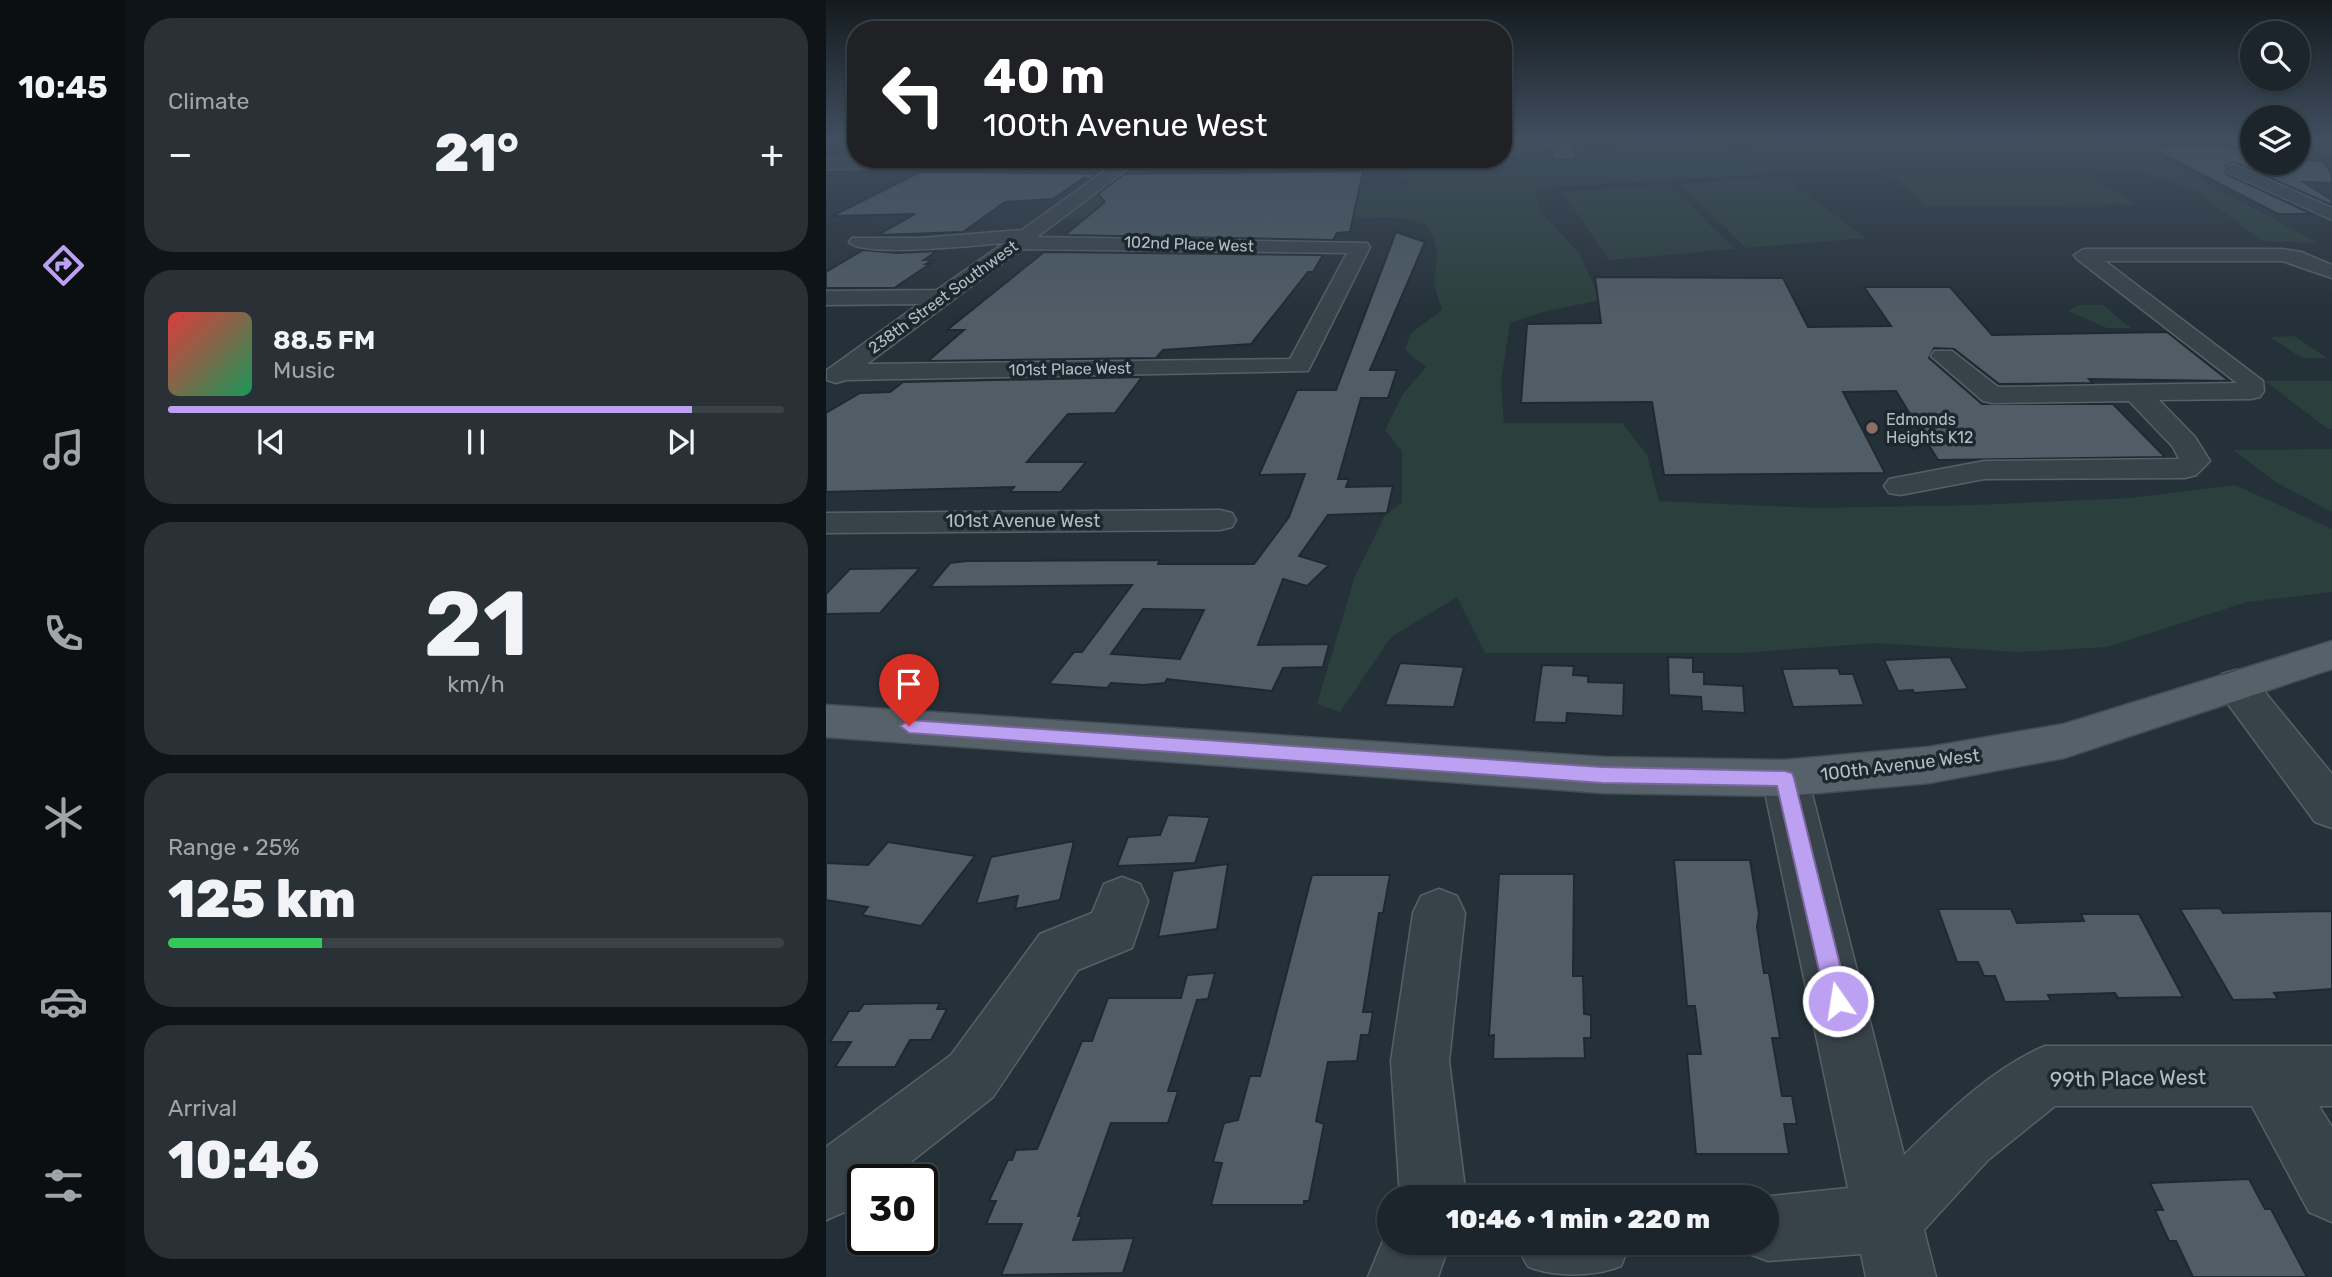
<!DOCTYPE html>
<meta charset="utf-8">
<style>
body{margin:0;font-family:Rubik,sans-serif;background:#293137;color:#f1f3f6;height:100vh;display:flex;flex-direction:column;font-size:26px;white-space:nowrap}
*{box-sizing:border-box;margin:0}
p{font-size:23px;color:#a0a5a9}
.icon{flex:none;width:38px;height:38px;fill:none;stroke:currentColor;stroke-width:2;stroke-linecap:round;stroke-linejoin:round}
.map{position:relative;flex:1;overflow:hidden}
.sheet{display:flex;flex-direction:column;gap:18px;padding:18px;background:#0f1418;width:700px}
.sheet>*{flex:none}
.guide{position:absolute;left:21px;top:21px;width:665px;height:147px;border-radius:28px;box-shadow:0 2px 5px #0004,0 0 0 2px #3a4247;background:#202124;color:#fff;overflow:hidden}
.buttons{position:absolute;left:1414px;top:21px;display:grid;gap:14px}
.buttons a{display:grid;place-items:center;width:70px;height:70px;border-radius:50%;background:#1c252b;box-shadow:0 2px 5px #0004,0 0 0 2px #3a4247;font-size:35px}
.speed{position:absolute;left:21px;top:1164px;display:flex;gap:14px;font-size:35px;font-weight:700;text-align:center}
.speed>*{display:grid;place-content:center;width:91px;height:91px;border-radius:50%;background:#1c252b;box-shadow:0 2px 5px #0004,0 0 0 2px #3a4247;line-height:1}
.speed .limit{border:4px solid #111;border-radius:10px;background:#fff;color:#111}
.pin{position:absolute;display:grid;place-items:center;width:60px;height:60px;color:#fff;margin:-72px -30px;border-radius:50% 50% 50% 0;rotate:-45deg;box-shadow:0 0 7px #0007}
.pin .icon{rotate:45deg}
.me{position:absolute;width:77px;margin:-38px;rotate:347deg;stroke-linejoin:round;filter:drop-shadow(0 0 5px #0008)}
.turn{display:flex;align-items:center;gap:24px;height:147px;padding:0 21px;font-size:32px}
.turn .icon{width:91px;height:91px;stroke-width:2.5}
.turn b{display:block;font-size:49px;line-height:60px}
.big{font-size:52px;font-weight:800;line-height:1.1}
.sheet .tile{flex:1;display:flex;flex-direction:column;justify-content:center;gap:10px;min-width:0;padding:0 24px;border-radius:28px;background:#293137}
.sheet .dial{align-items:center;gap:0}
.dial b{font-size:91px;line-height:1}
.song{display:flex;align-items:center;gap:21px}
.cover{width:84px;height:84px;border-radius:10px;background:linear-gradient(135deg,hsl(0 70% 55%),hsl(150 70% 35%))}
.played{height:7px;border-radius:4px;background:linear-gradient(90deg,#bca0f2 85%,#3a4247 85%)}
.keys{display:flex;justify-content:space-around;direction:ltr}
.heat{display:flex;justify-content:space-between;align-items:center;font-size:38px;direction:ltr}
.charge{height:10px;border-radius:5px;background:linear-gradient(90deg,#34c759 25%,#3a4247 0)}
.trip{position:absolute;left:551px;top:1185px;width:402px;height:70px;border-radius:35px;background:#1c252b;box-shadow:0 2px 5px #0004,0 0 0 2px #3a4247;font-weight:800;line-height:70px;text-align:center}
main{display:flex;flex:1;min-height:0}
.dock{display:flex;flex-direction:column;width:126px;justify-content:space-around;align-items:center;background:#0b0f11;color:#a0a5a9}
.dock .icon{width:49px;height:49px}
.dock .selected{color:#bca0f2}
.dock b{font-size:32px;color:#f1f3f6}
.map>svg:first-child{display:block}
.green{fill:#2b3f3c}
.building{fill:#505d67;stroke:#1f2930;stroke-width:2;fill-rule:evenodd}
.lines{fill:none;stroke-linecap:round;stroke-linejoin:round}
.minor-casing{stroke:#566067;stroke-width:3}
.major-casing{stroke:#444e55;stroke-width:3}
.minor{fill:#384249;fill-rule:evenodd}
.major{fill:#566169;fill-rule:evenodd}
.route{fill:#bca0f2;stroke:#7a689d;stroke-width:2}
.education-dot{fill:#8d6e63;stroke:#1d272e;stroke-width:2.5}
.labels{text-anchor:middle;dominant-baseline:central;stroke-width:7;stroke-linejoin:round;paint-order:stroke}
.far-street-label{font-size:16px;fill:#b3bdc5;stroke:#1d272e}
.far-poi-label{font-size:16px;fill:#b3bdc5;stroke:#1d272e;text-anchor:start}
.street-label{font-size:18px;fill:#b3bdc5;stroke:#1d272e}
.near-street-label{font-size:21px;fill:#b3bdc5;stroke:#1d272e}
</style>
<main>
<nav class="dock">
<b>10:45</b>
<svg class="icon selected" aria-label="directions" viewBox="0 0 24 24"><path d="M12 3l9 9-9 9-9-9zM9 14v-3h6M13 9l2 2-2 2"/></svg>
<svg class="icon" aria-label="music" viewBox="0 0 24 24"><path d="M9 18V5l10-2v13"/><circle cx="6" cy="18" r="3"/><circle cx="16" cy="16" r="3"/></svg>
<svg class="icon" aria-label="phone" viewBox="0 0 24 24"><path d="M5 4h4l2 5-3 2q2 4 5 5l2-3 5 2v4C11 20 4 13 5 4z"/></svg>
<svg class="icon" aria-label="climate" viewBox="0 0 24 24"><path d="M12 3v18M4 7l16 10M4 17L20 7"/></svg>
<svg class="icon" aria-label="car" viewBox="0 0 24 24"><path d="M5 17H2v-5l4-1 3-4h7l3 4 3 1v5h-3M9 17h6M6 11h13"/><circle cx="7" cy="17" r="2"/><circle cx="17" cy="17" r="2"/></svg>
<svg class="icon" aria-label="filters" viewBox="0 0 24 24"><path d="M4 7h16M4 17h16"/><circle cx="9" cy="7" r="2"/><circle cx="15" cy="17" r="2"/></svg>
</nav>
<section class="sheet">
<div class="tile"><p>Climate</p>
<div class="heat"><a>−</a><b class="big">21°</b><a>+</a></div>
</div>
<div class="tile">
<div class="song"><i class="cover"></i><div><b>88.5 FM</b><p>Music</p></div></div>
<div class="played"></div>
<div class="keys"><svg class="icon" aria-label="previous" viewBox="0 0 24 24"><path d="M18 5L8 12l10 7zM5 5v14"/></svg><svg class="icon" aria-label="pause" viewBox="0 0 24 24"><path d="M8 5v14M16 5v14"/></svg><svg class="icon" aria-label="next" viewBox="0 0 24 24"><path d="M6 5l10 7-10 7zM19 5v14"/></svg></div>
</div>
<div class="tile dial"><b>21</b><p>km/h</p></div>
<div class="tile"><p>Range · 25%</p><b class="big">125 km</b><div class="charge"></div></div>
<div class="tile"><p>Arrival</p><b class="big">10:46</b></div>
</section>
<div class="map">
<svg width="1506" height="1277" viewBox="0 0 1506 1277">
<rect width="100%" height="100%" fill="#253139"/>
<!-- green -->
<path class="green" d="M984,138L1045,146L1095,145L1135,138H1229C1244,148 1259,146 1274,138L1417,143L1426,147V156L1334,158L1492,243L1436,241L1373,193L1340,179L1312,173L1259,168L1022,169L709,188L714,211L754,254L774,300L717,312L684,323L675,381L678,423H796L821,455L833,501L990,508L1150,505L1304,498L1409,485L1506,529V592L1421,602L1281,647L1192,652L1050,643L915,653H659L631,597L565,637L514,712L491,704L529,576L559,515L576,503V451L559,430L577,394L600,367L579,350L584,334L616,310C614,302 609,292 609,283C609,255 617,252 600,225L572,217L224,219L266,188L582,185L579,171L583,162L680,160L695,157L690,153C716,143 748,141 776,143L728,150L719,156L736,160L798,151L883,159L895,157C860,141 821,153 784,145C817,135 861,138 895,143L893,149L908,153L935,150L949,155L1026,158L1033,155C999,136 956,158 921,141Z
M1472,138H1506V154H1494L1472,145Z
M1261,174L1310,205L1098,206L1066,175Z
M957,177L1040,238L920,248L854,184Z
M843,185L909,249L783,260L736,192Z
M1254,305H1277L1305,328H1281L1242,311Z
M1468,336L1501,358H1476L1444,337Z
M1439,381H1506V429H1502Z
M1506,449V512L1451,483L1407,450Z"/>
<!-- building -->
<path class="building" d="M747,141L749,159H726V146Z
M1398,145L1426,153V163H1472V159L1497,161L1506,174V183L1477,182L1506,200V205L1408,162L1398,167L1400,174L1486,214H1452L1321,146Z
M537,171L524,232L511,233L507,240L239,235L279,202L272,194L298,174Z
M94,172H145L270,174L262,180L259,177L227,199L179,202L137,232L52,235L89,214L6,216Z
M570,232L599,242L544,370H571L562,398H535L512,479H523L520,487L567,486L561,513L502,515L473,556L503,565L481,586L457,579L432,645L503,644L497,667L457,668L446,691L341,679L339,683L318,685L285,683L281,688L223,684L248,652H256L306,585L104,587L124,563L141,561L334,560L332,564H428L463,517L479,474L433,475L471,390H510ZM317,609L378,610L354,659L285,654Z
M37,250L71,253L111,251L98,260H107L100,264H104L68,288H0V272Z
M218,252L497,255L487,272H482L425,344L337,350L330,358L102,361L138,330H121Z
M769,277L957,278L982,327L1065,326L1038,287H1124L1166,335L1341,332L1403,381L1263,379L1267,383L1173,384L1128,349L1108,348L1103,358L1156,404H1287L1339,457L1112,460L1070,391L1017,392L1059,473L838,475L826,402L695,403L701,324L775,323Z
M316,377L289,413L242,414L201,462H260L235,492H184L188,487L0,492V413L34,393L64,392L77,382Z
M94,568L54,613L0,614V594L24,569Z
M842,657L867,658V672H878V684L917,686L919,713L876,711L875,697L843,695Z
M1124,657L1142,689L1088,693L1087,690L1072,691L1058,660Z
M574,663L638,667L628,707L559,705Z
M716,665L748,666L747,675L762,676V682L798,683L797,716L741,713L740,723L708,722Z
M1012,668L1014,674H1027L1038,705L967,707L956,669Z
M342,815L384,817L369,863L291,866L302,837L334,835Z
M248,841L234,900L189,909L192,896L150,904L165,857Z
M62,842L149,856L95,926L36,915L42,907L0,900V863L42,865Z
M848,860H924L933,914L931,927L938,973H943L954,1038H946L956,1096H966L971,1124H958L963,1154H870L861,1054H875L869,1006H861Z
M402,864L391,929L332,937L347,871Z
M673,874H748L747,976H757L758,1014L765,1015V1038H758L759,1058L667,1059L668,1035L663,1036Z
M486,875H564L557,913H553L537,1012H547L543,1035H535L531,1061L502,1062L490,1121L498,1124L483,1201H478V1205H385L396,1163L387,1162L398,1123L412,1120L424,1076H434Z
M1394,908L1397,913L1506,911V989L1448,993L1452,999L1407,1000L1354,909Z
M1112,909H1185L1191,923L1258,921L1255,914H1313L1357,997L1292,998L1289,993L1222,995L1225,1001L1179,1002L1169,976H1158L1152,962H1131Z
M389,973L382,999L371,1000L342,1091H352L342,1123H285L252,1216H256L247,1240L308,1238L297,1273L175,1275L196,1224H160L170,1201H163L182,1160H186L190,1150L211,1149L256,1041H266L282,998H355L361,975Z
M114,1003L111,1009H121L105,1040H84L69,1067H9L25,1042H4L23,1011H33L38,1004Z
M1423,1179L1439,1209H1445L1481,1277H1367L1350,1241H1343L1329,1210H1337L1324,1183Z"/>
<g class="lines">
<!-- minor casing -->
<g class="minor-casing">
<path id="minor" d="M720,138H746L677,156V147Z
M0,159H609L602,164L305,166L211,237L541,243L544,247L482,371L20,380L10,383L1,380V370L93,304L0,305V291L111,290L178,243C153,245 36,258 23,242L26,238H94L196,230L285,166L0,169ZM195,249L521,253L464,359L41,364Z
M1407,164L1506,208V220L1401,172L1399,169Z
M1258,249H1456L1475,252L1506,265V278L1456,261H1279L1437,381L1438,391L1434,397L1425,399L1333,400L1369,437L1384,461L1370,475L1359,478L1158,479L1074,495L1063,493L1058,486L1063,479L1158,461L1353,459L1347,447L1303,401L1166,403L1157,401L1105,356L1108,351H1126L1172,387L1411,383L1251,259L1248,255Z
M394,510L406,513L410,520L406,527L394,530L0,533V513Z
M1410,670L1424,674L1506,774V828L1489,822L1396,696L1390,685L1396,674Z
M959,760L975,765L982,778L1078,1155C1119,1115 1166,1068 1219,1046H1506V1106H1493L1506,1127V1222L1483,1212L1426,1106H1229L1162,1160L1098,1230L1110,1277H1040L1035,1254L942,1261L918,1252L915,1242H942V1197H936L1022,1188L936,778L943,765Z
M296,877L314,884L322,901L306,948L252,970L167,1097L62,1180H37V1199L23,1210L0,1220V1147L125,1055L214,934L266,913L278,884Z
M613,889L631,896L639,913L623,1061L640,1197H574L565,1061L587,913L595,896Z
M564,1224V1242H624L612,1277H542Z
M691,1242H805L795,1266C769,1277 728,1277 703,1267C697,1262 695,1250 691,1242Z"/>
</g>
<!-- major casing -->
<g class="major-casing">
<path id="major" d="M1506,641V669L1238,758L1103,783L959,796L777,793L0,737V705L777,757L959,760L1103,747L1238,724Z"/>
</g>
<!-- minor -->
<use href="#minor" class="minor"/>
<!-- major -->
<use href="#major" class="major"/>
</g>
<!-- sky -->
<linearGradient id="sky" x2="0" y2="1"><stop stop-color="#141b1f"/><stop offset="0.44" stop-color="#404e5f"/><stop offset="1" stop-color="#404e5f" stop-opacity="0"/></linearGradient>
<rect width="1506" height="317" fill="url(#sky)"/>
<!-- route -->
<path class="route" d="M83,720L776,767L959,771L966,773L968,778L1023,1001L1020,1010L1012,1013L1003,1010L1000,1001L951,786L776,783L83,733L74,726Z"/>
<!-- markers -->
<circle class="education-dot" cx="1046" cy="428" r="7"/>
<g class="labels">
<!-- far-street labels -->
<g class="far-street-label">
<text transform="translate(363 244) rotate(2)">102nd Place West</text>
<text transform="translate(117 297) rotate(-36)">238th Street Southwest</text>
<text transform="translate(244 369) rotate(-1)">101st Place West</text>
</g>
<!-- far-poi labels -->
<g class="far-poi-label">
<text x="1060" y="419">Edmonds<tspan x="1060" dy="18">Heights K12</tspan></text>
</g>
<!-- street labels -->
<g class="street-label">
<text x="197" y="521">101st Avenue West</text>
<text transform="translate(1074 765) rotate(-7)">100th Avenue West</text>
</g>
<!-- near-street labels -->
<g class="near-street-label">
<text transform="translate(1302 1078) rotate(-1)">99th Place West</text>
</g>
</g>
</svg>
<div class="buttons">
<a><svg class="icon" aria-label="search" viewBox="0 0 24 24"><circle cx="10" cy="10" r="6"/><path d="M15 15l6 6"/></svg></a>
<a><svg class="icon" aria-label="layers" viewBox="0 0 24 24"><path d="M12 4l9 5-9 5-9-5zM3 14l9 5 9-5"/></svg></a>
</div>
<div class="speed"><div class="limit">30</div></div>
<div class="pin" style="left:83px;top:726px;background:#d93025"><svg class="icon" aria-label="arrive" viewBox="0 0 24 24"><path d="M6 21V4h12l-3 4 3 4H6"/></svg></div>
<svg class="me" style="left:1012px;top:1001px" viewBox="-20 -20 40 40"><circle r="17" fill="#bca0f2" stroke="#fff" stroke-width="3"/><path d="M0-11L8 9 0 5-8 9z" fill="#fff"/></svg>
<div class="trip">10:46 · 1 min · 220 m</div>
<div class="guide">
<div class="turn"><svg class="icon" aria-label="left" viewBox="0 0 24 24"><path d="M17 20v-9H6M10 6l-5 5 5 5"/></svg><div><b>40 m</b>100th Avenue West</div></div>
</div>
</div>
</main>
